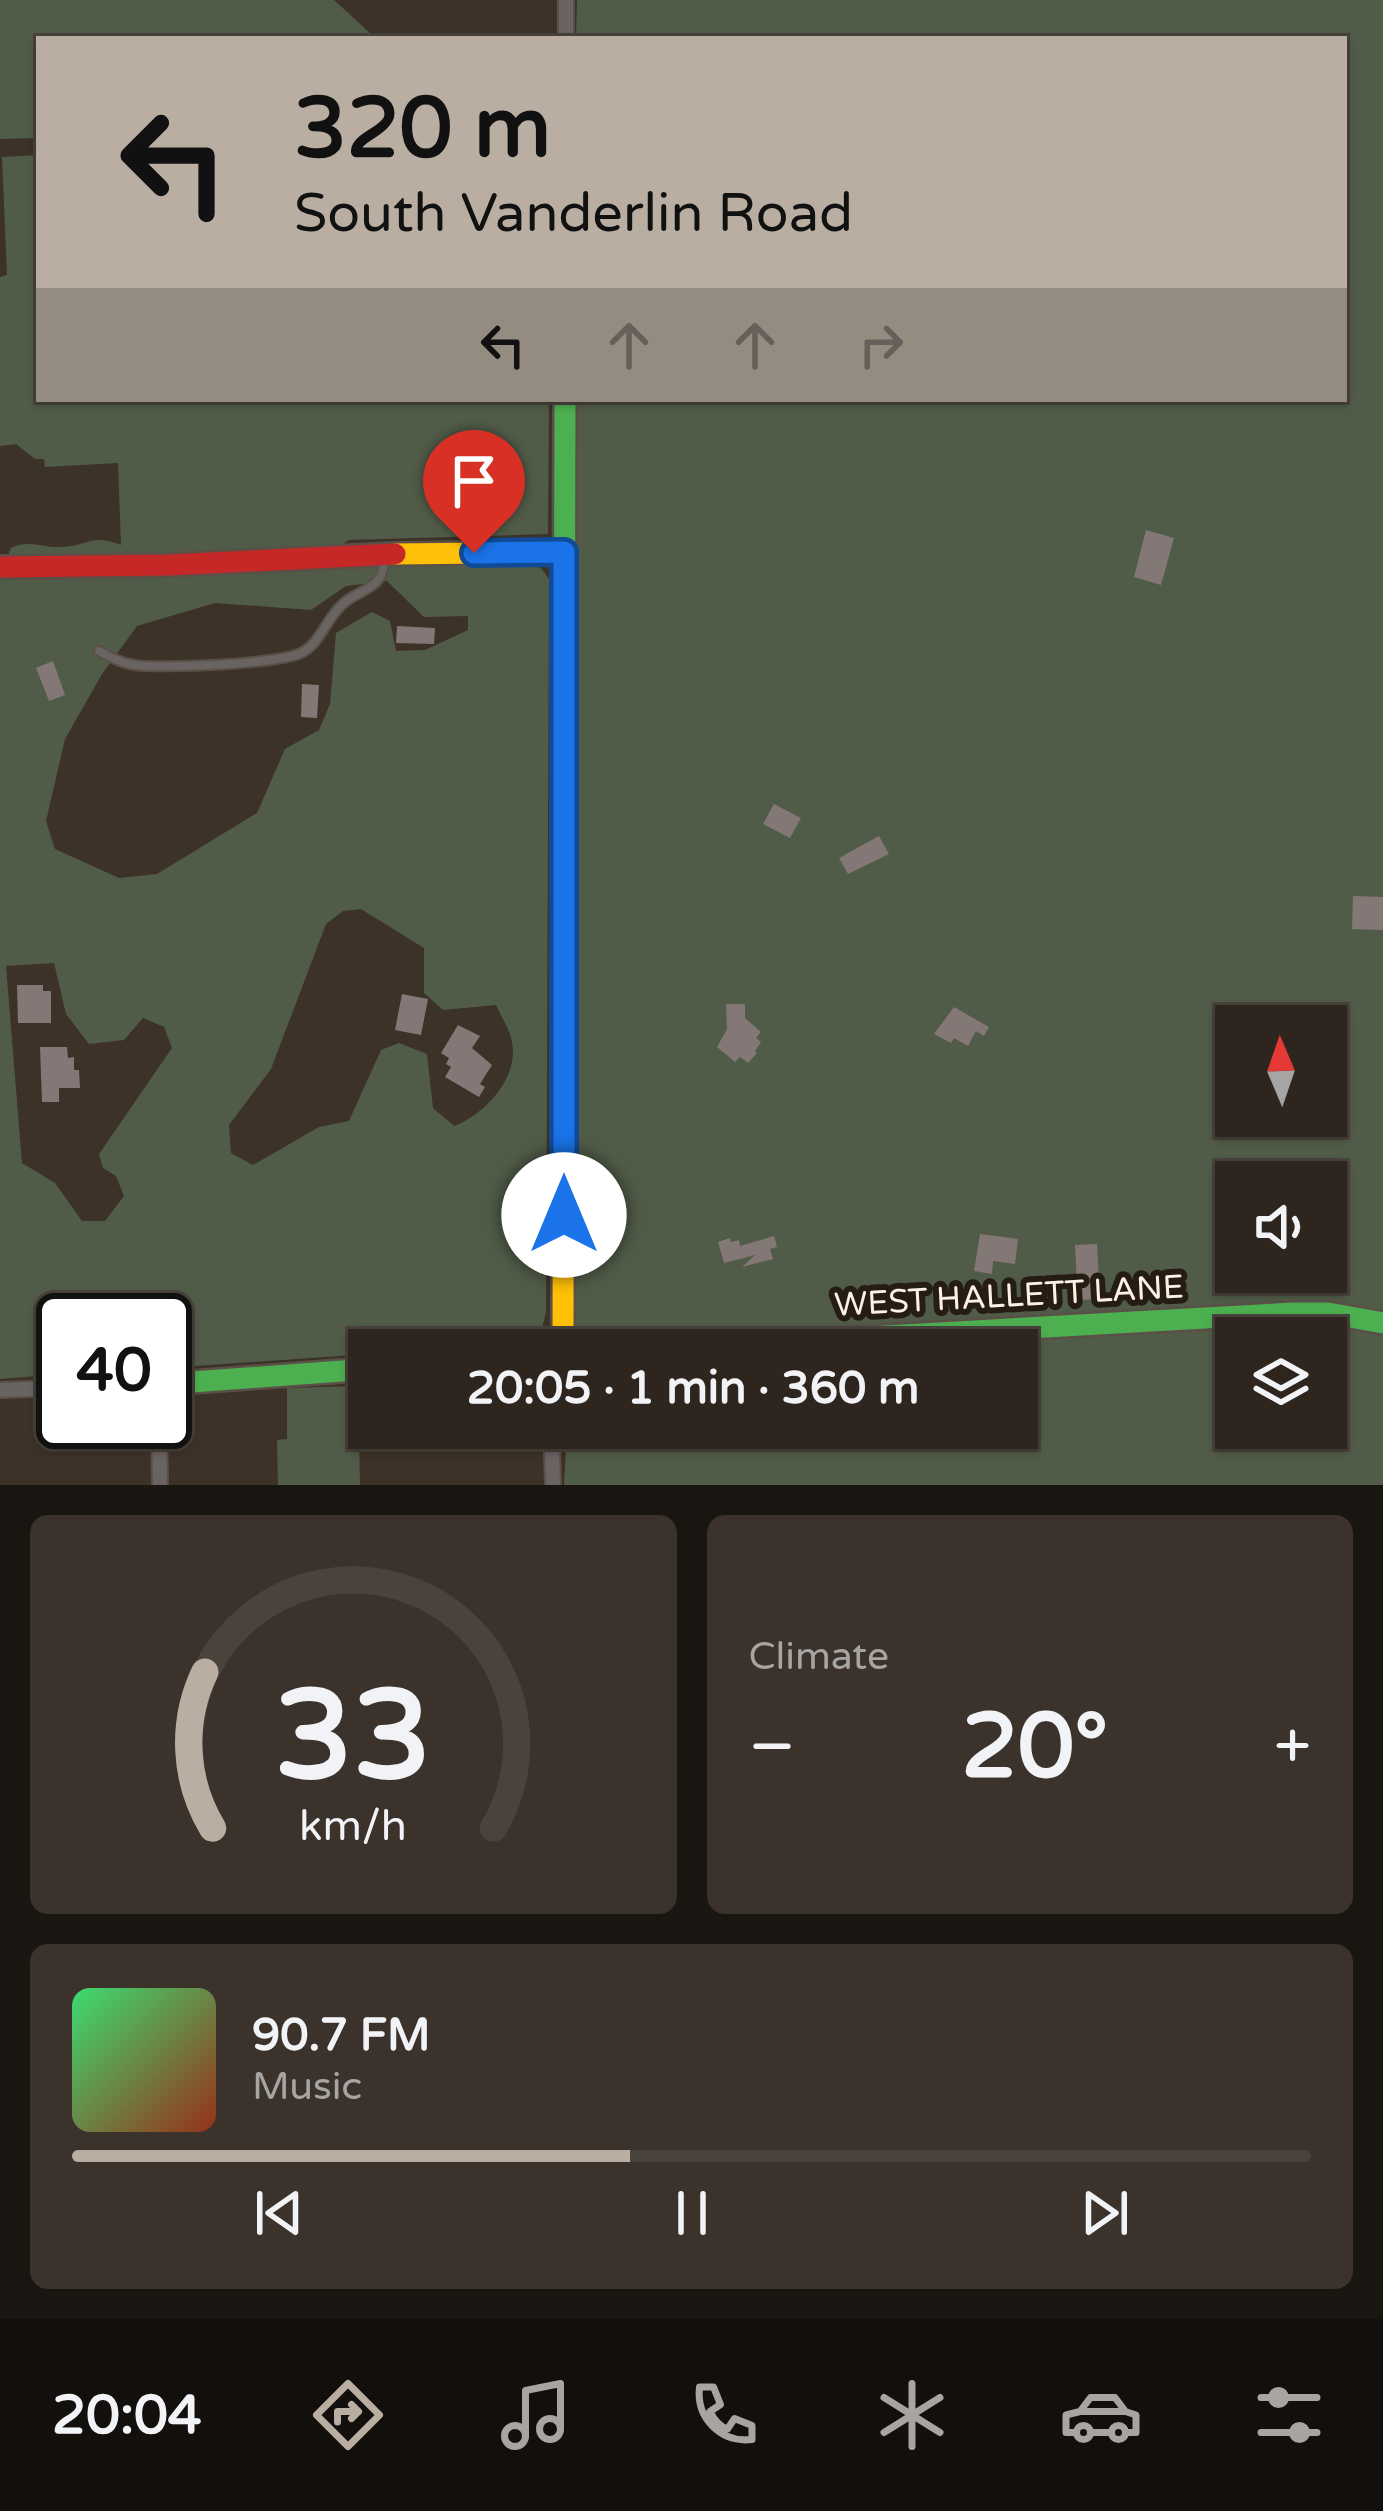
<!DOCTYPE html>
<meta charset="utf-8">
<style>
body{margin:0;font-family:"Varela Round",sans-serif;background:#3a322b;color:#f1f3f6;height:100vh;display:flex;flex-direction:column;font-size:45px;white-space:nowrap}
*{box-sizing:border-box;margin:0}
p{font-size:39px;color:#a7a5a4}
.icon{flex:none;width:66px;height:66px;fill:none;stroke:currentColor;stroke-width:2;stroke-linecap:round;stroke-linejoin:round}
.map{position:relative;height:1485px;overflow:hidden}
.details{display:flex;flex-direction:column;gap:30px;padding:30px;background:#191510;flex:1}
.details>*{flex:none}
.banner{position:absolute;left:36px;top:36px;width:1311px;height:366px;border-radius:0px;box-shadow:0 3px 9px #0004,0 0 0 3px #49433c;background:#baaea2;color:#111;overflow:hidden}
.needle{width:78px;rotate:358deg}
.buttons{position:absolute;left:1215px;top:1005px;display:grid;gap:24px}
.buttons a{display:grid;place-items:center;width:132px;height:132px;border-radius:0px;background:#2e261e;box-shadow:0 3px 9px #0004,0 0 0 3px #49433c;font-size:60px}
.speed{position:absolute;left:36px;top:1293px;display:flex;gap:24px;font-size:60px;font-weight:700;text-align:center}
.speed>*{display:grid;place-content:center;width:156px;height:156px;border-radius:50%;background:#2e261e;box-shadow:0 3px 9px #0004,0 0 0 3px #49433c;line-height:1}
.speed .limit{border:6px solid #111;border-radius:18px;background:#fff;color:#111}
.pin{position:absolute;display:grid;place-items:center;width:102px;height:102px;color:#fff;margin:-123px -51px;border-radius:50% 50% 50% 0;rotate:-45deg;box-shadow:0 0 12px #0007}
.pin .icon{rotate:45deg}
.me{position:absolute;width:132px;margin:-66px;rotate:0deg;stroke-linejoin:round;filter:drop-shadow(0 0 9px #0008)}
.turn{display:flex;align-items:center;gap:42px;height:252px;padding:0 60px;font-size:54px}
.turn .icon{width:156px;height:156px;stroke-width:2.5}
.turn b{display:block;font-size:84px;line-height:102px}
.lanes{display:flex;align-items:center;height:114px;padding:0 60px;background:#0003;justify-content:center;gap:60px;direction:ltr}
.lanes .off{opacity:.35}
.big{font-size:90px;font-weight:700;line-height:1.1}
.details .tile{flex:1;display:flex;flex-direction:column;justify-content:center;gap:18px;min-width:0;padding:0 42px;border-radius:18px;background:#3a322b}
.details .dial{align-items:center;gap:0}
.dial svg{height:312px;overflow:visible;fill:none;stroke:#49433c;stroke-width:7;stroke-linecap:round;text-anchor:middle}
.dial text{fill:#f1f3f6;stroke:none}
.song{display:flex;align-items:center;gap:36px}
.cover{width:144px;height:144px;border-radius:18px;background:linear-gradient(135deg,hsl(140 70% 55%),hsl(10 70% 35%))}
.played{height:12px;border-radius:6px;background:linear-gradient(90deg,#baaea2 45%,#49433c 45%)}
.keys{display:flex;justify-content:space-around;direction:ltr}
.heat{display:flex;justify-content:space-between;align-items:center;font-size:66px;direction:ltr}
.details .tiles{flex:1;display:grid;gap:30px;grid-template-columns:1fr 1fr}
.tile:last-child{grid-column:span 2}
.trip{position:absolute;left:348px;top:1329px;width:690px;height:120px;border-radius:0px;background:#2e261e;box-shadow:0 3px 9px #0004,0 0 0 3px #49433c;font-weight:700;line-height:120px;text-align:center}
.menu{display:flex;height:192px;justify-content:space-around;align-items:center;background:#120f0c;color:#a7a5a4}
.menu .icon{width:84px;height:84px}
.menu .current{color:#baaea2}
.menu b{font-size:54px;color:#f1f3f6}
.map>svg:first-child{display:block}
.green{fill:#515c48;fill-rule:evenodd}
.building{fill:#837876}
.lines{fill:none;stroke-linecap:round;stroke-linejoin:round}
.lane-casing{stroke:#5a5048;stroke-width:12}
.street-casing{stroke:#5a5048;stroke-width:18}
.fast-casing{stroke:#5a5048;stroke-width:26}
.slow-casing{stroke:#5a5048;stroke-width:26}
.jam-casing{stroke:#5a5048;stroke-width:26}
.lane{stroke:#696362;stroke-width:8}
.street{stroke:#696362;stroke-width:14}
.fast{stroke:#4caf50;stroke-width:21}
.slow{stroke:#ffc107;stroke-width:21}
.jam{stroke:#c62828;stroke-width:21}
.route-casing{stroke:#114b97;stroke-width:30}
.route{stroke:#1a73e8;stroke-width:21}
.labels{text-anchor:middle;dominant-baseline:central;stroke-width:12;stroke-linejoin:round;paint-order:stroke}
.street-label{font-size:33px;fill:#fdf0e4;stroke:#251c13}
</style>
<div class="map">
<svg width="1383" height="1485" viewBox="0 0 1383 1485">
<rect width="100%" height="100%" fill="#3d3228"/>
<!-- green -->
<path class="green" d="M0,0H334L371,34V39H39V138L0,139Z
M577,0H1383V1485H564L567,1428H1017V1350H572L577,399H1344V39H576ZM1236,1026H1326V1116H1236ZM1236,1182H1326V1272H1236ZM1236,1338H1326V1428H1236Z
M39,155V399H549L548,534L349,540L334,549L173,559H7L11,548C29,539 43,548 62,547C88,546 91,533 121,545L118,463L45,467L44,459H35L16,444L0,446V277L7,275L2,157Z
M528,562L542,569L549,579L546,1312L540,1336L519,1344L369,1350V1354L165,1368V1320H63V1374L0,1379V576L6,572ZM387,581L424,617L468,616V630L425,650L396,651L390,621L372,612L336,633L330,704L319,730L285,749L257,813L157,874L119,878L55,849L46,821L65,739L102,674L137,626L215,603L311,610L346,586ZM361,909L424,948V993L443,1010L496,1005C501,1016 510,1030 512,1042C519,1078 485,1114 454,1126L433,1108L427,1054L399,1043L381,1050L349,1121L319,1127L253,1165L231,1153L229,1125L271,1069L326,924L343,911ZM54,963L66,1014L89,1044L124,1040L143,1018L164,1027L172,1048L99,1154L103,1168L116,1176L124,1196L105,1221H82L55,1183L22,1163L6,966Z
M358,1386L360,1485H278L277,1440L287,1439V1388Z"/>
<!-- building -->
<path class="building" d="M1146,530L1174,538L1161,585L1134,577Z
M397,626L435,628L434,644L396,643Z
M53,661L65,695L49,701L36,668Z
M302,684L319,685L317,718L301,717Z
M774,804L801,818L790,838L763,824Z
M879,836L889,854L848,874L839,858Z
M1353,896L1383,897V930L1352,929Z
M17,985H43V991H51V1023H18Z
M402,994L428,999L421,1035L395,1030Z
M726,1004H745V1018L761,1032L756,1038L761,1042L755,1051L757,1053L748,1063L740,1057L735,1062L717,1047L727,1029Z
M954,1007L989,1027L984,1036L976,1031L968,1046L954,1038L951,1043L934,1034Z
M458,1025L480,1036L472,1048L492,1065L480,1084L485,1087L479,1097L445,1077L451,1067L446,1064L449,1058L441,1053Z
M40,1047H67L68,1058L74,1057V1070H79L80,1088H59V1102H42Z
M980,1234L1018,1239L1015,1264L993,1261L992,1274L974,1271Z
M774,1236L777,1247L770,1249L773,1259L742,1267L755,1255L724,1263L718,1242L730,1238L731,1242L739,1240L740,1246Z
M1097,1244L1100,1299L1078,1300L1075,1245Z"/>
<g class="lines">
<!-- lane casing -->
<g class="lane-casing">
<path id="lane" d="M99,651C110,657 121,663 134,665C159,669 283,664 303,652C322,641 327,616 345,602C365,587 385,588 384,557"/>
</g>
<!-- street casing -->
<g class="street-casing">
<path id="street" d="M566,39V0
M0,1390L63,1388
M159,1422L160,1485
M553,1485L552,1454L559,1428"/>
</g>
<!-- fast casing -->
<g class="fast-casing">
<path id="fast" d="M564,768L565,399
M637,1350L1293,1313H1328L1383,1323
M165,1384L369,1369"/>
</g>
<!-- slow casing -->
<g class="slow-casing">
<path id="slow" d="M395,554L564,552
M563,1350L564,768"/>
</g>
<!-- jam casing -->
<g class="jam-casing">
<path id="jam" d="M0,567L169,565L395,554"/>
</g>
<!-- lane -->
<use href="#lane" class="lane"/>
<!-- street -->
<use href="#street" class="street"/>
<!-- fast -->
<use href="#fast" class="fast"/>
<!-- slow -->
<use href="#slow" class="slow"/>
<!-- jam -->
<use href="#jam" class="jam"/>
</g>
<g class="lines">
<!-- route casing -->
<g class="route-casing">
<path id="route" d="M474,553L564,552V1215"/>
</g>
<!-- route -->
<use href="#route" class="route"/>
</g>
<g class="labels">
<!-- street labels -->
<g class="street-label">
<text transform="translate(1009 1296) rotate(-3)">WEST HALLETT LANE</text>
</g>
</g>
</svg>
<div class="buttons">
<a><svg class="needle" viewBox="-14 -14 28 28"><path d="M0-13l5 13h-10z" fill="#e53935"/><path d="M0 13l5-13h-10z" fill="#a7a5a4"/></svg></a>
<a><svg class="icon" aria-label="sound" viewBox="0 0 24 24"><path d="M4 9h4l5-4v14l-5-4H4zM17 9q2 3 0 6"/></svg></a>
<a><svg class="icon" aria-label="layers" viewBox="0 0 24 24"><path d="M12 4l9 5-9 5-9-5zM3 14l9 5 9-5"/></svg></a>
</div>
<div class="speed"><div class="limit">40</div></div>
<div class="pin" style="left:474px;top:553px;background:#d93025"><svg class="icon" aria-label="arrive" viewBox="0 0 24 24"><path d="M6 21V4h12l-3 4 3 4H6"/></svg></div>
<svg class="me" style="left:564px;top:1215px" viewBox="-20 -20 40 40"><circle r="19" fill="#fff"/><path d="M0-13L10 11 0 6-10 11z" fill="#1a73e8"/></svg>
<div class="trip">20:05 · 1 min · 360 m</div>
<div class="banner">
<div class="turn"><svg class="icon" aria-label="left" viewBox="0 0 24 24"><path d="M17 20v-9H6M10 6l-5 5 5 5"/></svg><div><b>320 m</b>South Vanderlin Road</div></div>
<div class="lanes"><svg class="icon" aria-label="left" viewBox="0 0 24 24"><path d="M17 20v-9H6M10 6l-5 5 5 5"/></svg><svg class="icon off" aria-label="ahead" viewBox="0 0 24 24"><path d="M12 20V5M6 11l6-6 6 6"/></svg><svg class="icon off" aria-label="ahead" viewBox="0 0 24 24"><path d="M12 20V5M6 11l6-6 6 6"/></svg><svg class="icon off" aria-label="right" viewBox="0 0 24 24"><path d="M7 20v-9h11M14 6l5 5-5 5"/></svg></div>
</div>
</div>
<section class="details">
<div class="tiles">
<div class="tile dial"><svg viewBox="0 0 100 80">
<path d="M14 69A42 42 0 1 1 86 69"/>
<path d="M14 69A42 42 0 0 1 12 29" stroke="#baaea2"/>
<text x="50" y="56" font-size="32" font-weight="700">33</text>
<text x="50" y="72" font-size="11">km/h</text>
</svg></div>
<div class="tile"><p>Climate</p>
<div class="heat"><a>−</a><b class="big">20°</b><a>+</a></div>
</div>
<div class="tile">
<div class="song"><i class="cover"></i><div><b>90.7 FM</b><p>Music</p></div></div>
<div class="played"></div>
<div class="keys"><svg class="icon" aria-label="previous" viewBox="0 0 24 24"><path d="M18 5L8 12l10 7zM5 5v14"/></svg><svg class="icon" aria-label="pause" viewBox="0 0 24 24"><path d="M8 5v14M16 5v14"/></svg><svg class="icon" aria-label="next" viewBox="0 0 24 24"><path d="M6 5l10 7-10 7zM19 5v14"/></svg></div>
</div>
</div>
</section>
<nav class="menu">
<b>20:04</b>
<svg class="icon current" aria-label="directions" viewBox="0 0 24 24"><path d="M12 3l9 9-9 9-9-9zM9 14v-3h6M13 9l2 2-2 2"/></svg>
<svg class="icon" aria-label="music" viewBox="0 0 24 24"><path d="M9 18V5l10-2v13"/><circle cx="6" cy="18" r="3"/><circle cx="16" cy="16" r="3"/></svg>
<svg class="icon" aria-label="phone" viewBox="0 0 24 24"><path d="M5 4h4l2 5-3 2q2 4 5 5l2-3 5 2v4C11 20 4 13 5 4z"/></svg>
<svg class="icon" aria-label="climate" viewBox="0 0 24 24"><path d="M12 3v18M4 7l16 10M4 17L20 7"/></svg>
<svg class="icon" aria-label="car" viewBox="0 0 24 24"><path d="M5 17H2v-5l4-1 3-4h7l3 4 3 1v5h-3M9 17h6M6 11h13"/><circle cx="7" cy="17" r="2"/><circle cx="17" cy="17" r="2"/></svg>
<svg class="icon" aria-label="filters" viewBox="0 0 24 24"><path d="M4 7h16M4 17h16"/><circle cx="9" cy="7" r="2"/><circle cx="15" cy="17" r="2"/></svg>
</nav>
